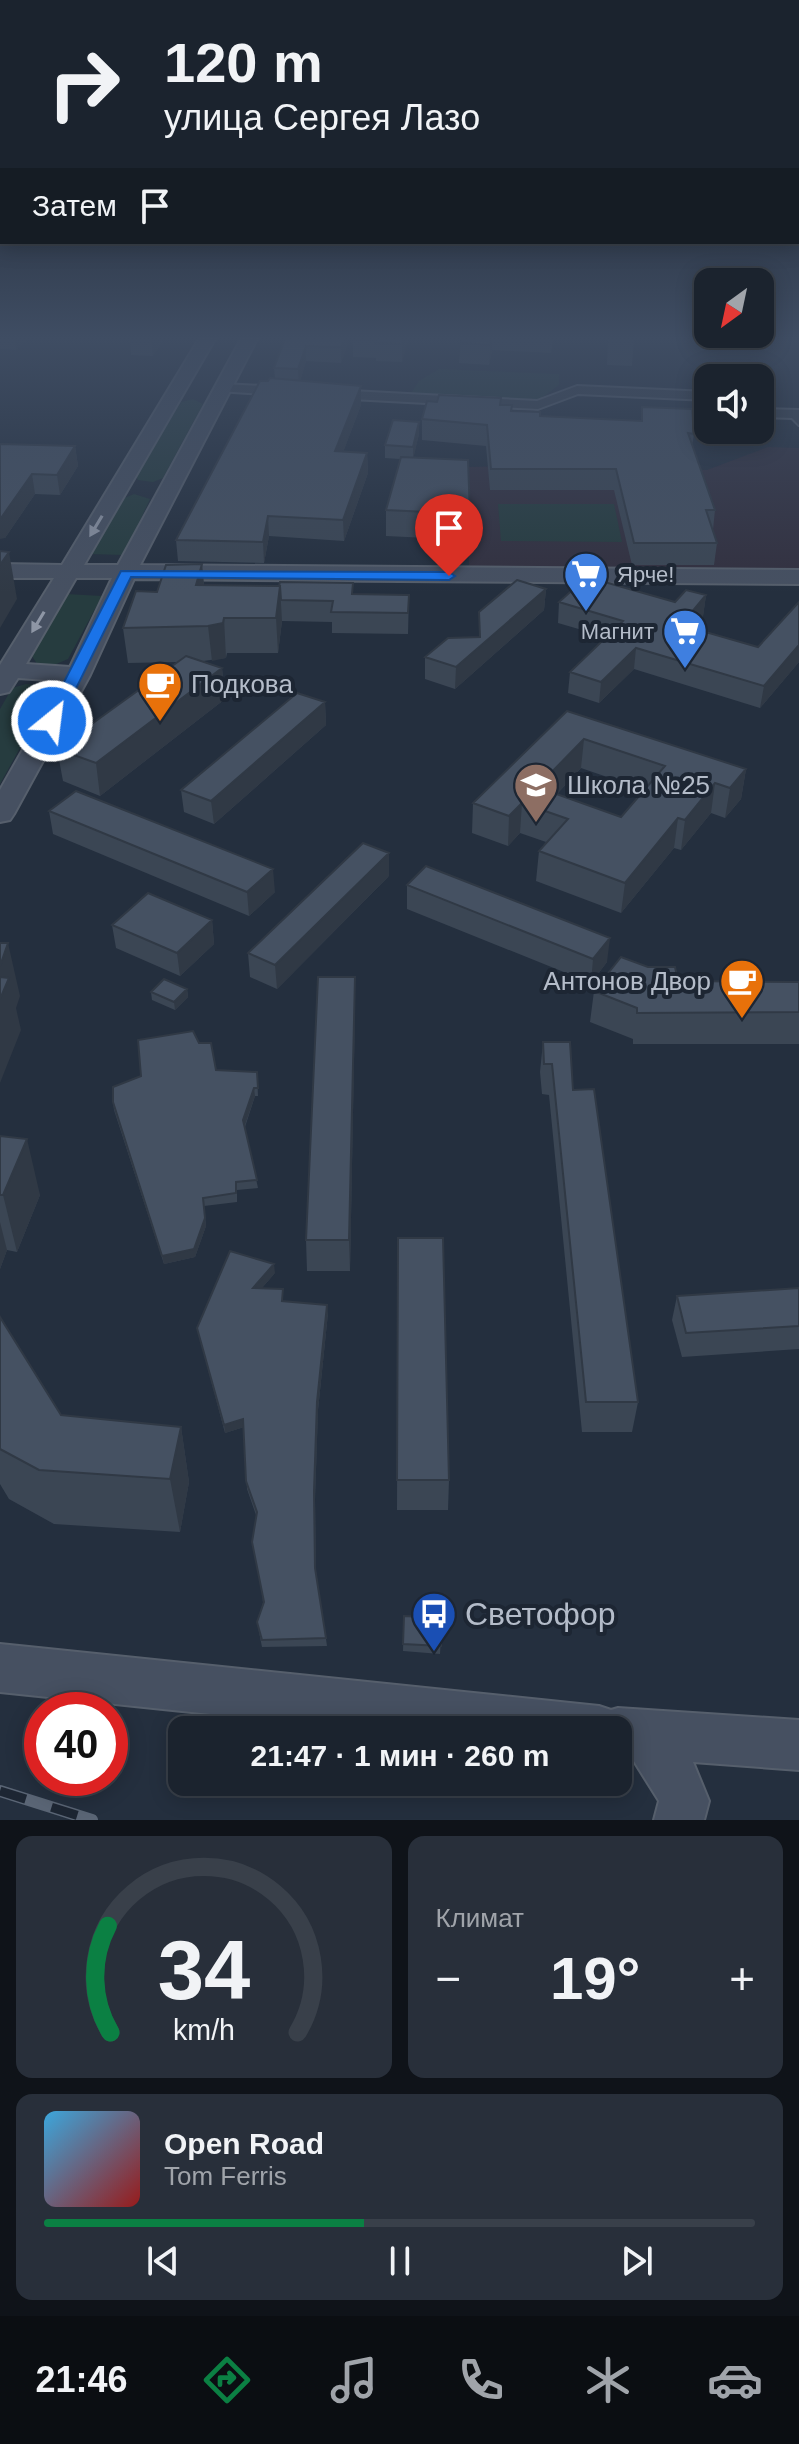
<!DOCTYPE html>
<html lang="ru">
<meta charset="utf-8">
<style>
body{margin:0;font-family:Helvetica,sans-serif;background:#282f3a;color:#f1f3f6;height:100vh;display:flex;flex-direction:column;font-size:30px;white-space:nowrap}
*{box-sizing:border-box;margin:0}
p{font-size:26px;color:#a0a4aa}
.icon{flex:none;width:44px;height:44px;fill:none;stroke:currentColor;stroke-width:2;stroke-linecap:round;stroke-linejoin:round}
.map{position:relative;height:1820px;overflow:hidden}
.drawer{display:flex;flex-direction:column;gap:16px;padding:16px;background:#0f1319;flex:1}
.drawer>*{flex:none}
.top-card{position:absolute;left:0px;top:0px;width:800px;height:244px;box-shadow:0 4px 20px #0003,0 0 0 2px #39404a;background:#1b232e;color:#f1f3f6;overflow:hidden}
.needle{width:52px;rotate:213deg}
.controls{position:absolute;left:694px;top:268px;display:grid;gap:16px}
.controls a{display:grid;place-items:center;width:80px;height:80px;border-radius:16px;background:#1b232e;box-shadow:0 4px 20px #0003,0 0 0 2px #39404a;font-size:40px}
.speed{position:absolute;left:24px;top:1692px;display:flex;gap:16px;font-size:40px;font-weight:700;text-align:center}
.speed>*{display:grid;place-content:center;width:104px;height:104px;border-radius:50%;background:#1b232e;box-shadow:0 4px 20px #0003,0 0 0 2px #39404a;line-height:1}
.speed .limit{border:12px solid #d22;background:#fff;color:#111}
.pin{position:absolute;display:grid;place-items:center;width:68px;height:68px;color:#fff;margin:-82px -34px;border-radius:50% 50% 50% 0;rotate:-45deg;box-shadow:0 0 8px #0007}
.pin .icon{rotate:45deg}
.me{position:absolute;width:88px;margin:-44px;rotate:29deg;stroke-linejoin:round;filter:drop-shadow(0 0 6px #0008)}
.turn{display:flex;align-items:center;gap:28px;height:168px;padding:0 32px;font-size:36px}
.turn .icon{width:104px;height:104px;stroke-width:2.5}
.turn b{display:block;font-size:56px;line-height:68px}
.then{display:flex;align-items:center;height:76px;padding:0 32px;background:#0003;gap:16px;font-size:30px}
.big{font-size:60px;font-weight:700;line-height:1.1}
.drawer .widget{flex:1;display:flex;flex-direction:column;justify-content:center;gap:12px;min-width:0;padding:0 28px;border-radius:16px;background:#282f3a}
.drawer .dial{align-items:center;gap:0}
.dial svg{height:208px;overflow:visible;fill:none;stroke:#39404a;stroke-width:7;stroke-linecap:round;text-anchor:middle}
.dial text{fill:#f1f3f6;stroke:none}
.song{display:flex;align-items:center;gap:24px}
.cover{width:96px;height:96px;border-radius:12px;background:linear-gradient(135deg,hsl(200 70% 55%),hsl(0 70% 35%))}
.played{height:8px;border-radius:4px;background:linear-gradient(90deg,#0b8043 45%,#39404a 45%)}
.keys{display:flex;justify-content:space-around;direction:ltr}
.heat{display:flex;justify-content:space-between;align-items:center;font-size:44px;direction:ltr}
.drawer .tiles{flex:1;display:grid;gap:16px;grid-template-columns:1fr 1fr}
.widget:last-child{grid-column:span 2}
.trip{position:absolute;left:168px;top:1716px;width:464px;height:80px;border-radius:16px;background:#1b232e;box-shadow:0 4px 20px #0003,0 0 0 2px #39404a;font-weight:700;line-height:80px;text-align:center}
.dock{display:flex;height:128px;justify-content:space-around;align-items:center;background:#0b0e12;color:#a0a4aa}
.dock .icon{width:56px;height:56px}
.dock .active{color:#0b8043}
.dock b{font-size:36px;color:#f1f3f6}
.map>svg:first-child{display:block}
.medical{fill:#32303f}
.green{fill:#263c3f}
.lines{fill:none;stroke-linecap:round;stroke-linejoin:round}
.street-casing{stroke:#565f6c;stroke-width:4}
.secondary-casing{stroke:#565f6c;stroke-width:4}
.street{fill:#38414e;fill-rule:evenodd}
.secondary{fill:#465061;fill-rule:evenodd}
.rail-casing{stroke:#5a6575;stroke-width:12}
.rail{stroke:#1d2633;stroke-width:9;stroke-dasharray:27;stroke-linecap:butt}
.wall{fill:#3b4654;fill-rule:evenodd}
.shaded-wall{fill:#303945}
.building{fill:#455162;stroke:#303945;stroke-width:2;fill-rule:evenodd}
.oneway{fill:#8e96a5}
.route{fill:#1a73e8;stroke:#114b97;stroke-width:2}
.labels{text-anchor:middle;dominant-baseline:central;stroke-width:8;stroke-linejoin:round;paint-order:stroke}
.far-poi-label{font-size:22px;fill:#b4bcc9;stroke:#1d2633;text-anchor:start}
.poi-label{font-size:26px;fill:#b4bcc9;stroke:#1d2633;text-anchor:start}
.near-poi-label{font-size:32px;fill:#b4bcc9;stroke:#1d2633;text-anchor:start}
</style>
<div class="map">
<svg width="799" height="1820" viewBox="0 0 799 1820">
<rect width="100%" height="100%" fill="#242f3e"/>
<!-- medical -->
<path class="medical" d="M768,447L799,448V570L469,572L467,467L558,465L707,470Z"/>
<!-- green -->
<path class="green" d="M439,369L559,374V385L535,403L410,395L419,381Z
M193,399L203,404L163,478L153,482L138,480L136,476L181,402Z
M134,494L150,499L124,555L90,554L122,499Z
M498,504H614L622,542L501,541Z
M66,594L102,596L68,659L54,665L37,664L32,656Z
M26,684L44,686L51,692L0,784V709L12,688Z"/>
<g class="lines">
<!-- street casing -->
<g class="street-casing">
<path id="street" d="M223,384L282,387L289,391L282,395L218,391V385Z
M577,386L708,392V400L578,394L538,409L333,398L326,394L333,390L537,401Z
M760,409L799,410V425L792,418L760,417Z"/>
</g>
<!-- secondary casing -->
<g class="secondary-casing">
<path id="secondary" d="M199,339H215L84,565H118L241,339H257L140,565L799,570V584L134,579L90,675L14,814L10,820L0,822V790L62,681L18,678L9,692L0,694V665L54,578H0V564L62,565ZM76,578H112L70,667L26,664Z
M0,1644L599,1706L611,1710L618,1708L799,1720V1770L693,1762L709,1801L704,1820H654L659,1801L632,1758L618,1756V1730H365L0,1692Z"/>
</g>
<!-- street -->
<use href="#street" class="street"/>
<!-- secondary -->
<use href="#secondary" class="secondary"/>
<!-- rail casing -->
<g class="rail-casing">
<path id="rail" d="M0,1791L92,1820"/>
</g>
<!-- rail -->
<use href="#rail" class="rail"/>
</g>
<!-- wall -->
<path class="wall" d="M0,339H26L16,350L0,349Z
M130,339H164L153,356L131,355Z
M285,339H347V346L341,363L306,361L300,381L361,405L343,452L367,453L368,473L344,541L269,536L264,563L178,561L176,540L268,381L275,379L274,368Z
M353,339H408L402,362L376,361V358L353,357Z
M461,339H553L551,353L492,350L489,365L459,363Z
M608,339H634L632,366L607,365Z
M501,398V405H512L511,411L540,416L641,421L642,407L694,434L692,446L715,510L713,530L717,543L714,565H632L614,490H490L486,446L422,440V419L437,402Z
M419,434L413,458L470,514L469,540L386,536V510L400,459L385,458V445Z
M0,444L75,446L78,466L60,495L35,494L5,538Z
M202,564L204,585L353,594L409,595L408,634L332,633V622L282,621L278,653H227L226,658L203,661L222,668L225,699L100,796L63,781L57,749L177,662L128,663L123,628L157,592Z
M546,589L544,610L455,689L425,679V657L479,637V612Z
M706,595L703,616L692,628L758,647L799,602V662L760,708L634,669L599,703L568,693L570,672L606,637L558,623L559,602H675Z
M325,702L326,725L214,824L184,812L181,790Z
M567,711L746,769L741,799L725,818L711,813L681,850L674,848L621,913L536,881L539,851L546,842L520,833L508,846L472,833L473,803ZM581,768L645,790L621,817L557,794Z
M49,811L275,892L249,916L53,834Z
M389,876L277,989L250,977L248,953Z
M407,885L607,962L591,983L407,909Z
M212,920L214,944L180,976L116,948L112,925Z
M678,981L799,982V1044H633V1039L590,1022L594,991Z
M187,989L188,997L175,1010L152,1000L151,992Z
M355,1008L350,1271H307L306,1240Z
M543,1042L573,1090L638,1402L632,1432H582L549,1095L542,1094L540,1072Z
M199,1043L216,1070L257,1072L258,1096H255L245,1127L258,1188L237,1190V1202L204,1206L206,1226L195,1257L164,1264L114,1110L113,1102L141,1076Z
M0,1136L40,1195L17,1252L7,1250L0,1269Z
M398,1238L449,1480L448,1510H397Z
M275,1273L261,1289L283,1301L328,1313L318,1410L315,1500L316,1571L327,1646L262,1647L257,1622L263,1603L256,1515L247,1489L244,1427L225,1433L197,1328Z
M799,1288V1349L682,1357L672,1320L677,1296Z
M0,1317L61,1415L181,1427L189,1482L180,1532L54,1524L9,1499L0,1484Z
M404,1616L442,1618L440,1654L403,1651Z"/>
<!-- shaded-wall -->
<path class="shaded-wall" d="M15,339H26L16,350Z
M151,339H164L153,356Z
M344,339H347V346L341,363V347Z
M403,339H408L402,362V344Z
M491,339H492V350L489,365Z
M713,339H736L735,341L712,347Z
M306,346V361L299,385L298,369Z
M361,386V405L336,471L335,451Z
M419,422V434L413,460V447Z
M75,446L78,466L60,495L57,475Z
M367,453L368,473L344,541L343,520Z
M32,474L35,494L5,538L0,539V518Z
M268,516L269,536L264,563L263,542Z
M9,552L17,599L0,628V565Z
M202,564L205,598L196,585Z
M280,586L282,621L278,653L276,618Z
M546,589L544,610L455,689L456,667Z
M706,595L703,616L678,646L681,625Z
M224,618L226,658L212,661L208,626Z
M799,645V662L760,708L764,686Z
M636,648L634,669L599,703L601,682Z
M222,668L225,699L100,796L96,763Z
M325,702L326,725L214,824L211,801Z
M584,739L581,768L542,810L537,787Z
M746,769L741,799L725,818L730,788Z
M715,783L711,813L681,850L685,820Z
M522,803L520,833L508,846L509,816Z
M678,818L674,848L621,913L625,883Z
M389,853V876L277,989L275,965Z
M273,869L275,892L249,916L247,892Z
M212,920L214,944L180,976L177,953Z
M610,938L607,962L591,983L593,959Z
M8,943L20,996L16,1008L21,1030L0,1083V966Z
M355,977V1008L350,1271L349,1240Z
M187,989L188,997L175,1010L174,1002Z
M254,1088L255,1096L244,1128L243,1120Z
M27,1139L40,1195L17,1252L3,1195Z
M203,1198L206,1226L195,1257L164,1264L162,1256Z
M0,1222L7,1250L0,1269Z
M274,1264L275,1273L254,1297L253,1288Z
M327,1305L328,1313L318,1410L315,1500L317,1402Z
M243,1419L244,1427L225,1433L224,1425Z
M181,1427L189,1482L180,1532L170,1479Z"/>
<!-- building -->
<path class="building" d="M285,339H344L341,347L306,346L298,369L274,368Z
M353,339H403L402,344L375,343L376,341L352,340Z
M461,339H491L490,345L460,343Z
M270,378L361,386L335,451L367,453L343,520L268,516L263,542L176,540L260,381H268Z
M439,395L501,398L500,405H512L511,411L540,412V416L642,421V407L692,409L694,434L688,433L715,510H706L717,543H634L616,469H491L487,425L422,419L427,401L437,402Z
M393,420L419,422L413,447L385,445Z
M0,444L75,446L57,475L32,474L1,518H0Z
M401,457L468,460L470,514L386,510Z
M0,551L9,552L0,565Z
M202,564L196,585L280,586L276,618H224L223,623L208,626L123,628L136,591L157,592L166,565Z
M587,577L675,602L686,590L706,595L681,625L758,647L799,602V645L764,686L636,648L601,682L570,672L623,621L559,602Z
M517,580L546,589L456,667L425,657L448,638L480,637L479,612Z
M280,582L353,583L352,594L409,595L408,613L331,612L333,601L281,600L280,586H279Z
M186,656L222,668L96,763L57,749Z
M297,693L325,702L211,801L181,790Z
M567,711L746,769L730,788L715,783L685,820L678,818L625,883L539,851L568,819L522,803L509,816L473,803ZM584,739L665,766L621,817L537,787Z
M76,791L273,869L247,892L49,811Z
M363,843L389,853L275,965L248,953Z
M426,866L610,938L593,959L407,885Z
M148,893L212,920L177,953L112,925Z
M0,943H8L0,966Z
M621,957L648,967H675L678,981L799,982V1012L637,1013V1008L594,991Z
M0,977L9,978L0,999Z
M318,977H355L349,1240H306Z
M164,979L187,989L174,1002L151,992Z
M193,1031L199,1043H211L216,1070L257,1072L258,1088H254L243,1120L257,1180L236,1182V1193L203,1198L205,1218L194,1249L162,1256L113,1102V1087L141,1076L138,1040Z
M543,1042H570L573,1090L594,1089L638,1402H586L552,1064H544Z
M0,1136L27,1139L3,1195H0Z
M398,1238H443L449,1480H397Z
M230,1251L274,1264L253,1288L283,1289L282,1301L327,1305L317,1402L314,1492L315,1568L326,1638L262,1640L257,1622L264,1602L252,1542L257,1512L246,1481L243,1419L224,1425L197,1328Z
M799,1288V1326L686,1333L677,1296Z
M0,1317L61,1415L181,1427L170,1479L39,1470L0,1449Z
M404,1616L442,1618L441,1646L403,1644Z"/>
<!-- one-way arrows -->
<defs><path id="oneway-solid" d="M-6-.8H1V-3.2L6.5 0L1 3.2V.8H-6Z" transform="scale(2)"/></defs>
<g class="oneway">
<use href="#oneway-solid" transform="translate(96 526) rotate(121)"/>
<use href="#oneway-solid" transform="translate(38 622) rotate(121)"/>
</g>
<!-- sky -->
<linearGradient id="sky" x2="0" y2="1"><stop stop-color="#141a22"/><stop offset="0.57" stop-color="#3f4d63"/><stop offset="1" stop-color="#3f4d63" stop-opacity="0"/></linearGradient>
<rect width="799" height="593" fill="url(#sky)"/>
<!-- route -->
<path class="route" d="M121,571L449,572L455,576L449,580L131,577L60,721L47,724L44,721Z"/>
<!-- icons -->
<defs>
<g id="supermarket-pin" transform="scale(2.3)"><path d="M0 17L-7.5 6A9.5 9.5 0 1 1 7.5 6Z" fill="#3f7fe0" stroke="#1d2633"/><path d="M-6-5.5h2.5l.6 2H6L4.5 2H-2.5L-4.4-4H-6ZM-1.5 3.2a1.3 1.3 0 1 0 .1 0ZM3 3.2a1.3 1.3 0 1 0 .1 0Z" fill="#fff"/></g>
<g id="cafe-pin" transform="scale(2.3)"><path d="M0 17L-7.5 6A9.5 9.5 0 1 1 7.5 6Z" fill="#e8710a" stroke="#1d2633"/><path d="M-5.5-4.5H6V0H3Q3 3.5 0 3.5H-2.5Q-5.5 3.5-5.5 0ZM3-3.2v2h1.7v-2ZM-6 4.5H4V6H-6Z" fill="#fff"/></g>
<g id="school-pin" transform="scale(2.3)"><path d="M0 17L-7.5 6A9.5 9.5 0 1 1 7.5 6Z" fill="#8d6e63" stroke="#1d2633"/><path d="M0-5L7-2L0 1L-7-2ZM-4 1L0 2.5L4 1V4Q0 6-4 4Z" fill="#fff"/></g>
<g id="bus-pin" transform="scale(2.3)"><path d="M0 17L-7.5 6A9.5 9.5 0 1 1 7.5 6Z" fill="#1a4fb4" stroke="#1d2633"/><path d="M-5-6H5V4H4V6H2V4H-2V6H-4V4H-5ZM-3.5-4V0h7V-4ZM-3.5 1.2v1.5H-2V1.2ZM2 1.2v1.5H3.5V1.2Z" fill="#fff"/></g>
</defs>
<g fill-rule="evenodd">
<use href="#supermarket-pin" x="586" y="574"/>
<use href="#supermarket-pin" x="685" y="631"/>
<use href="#cafe-pin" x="160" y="684"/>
<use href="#school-pin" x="536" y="785"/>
<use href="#cafe-pin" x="742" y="981"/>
<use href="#bus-pin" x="434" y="1614"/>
</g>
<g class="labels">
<!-- far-poi labels -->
<g class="far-poi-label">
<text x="617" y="574">Ярче!</text>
<text x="654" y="631" text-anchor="end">Магнит</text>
</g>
<!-- poi labels -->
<g class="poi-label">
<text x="191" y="684">Подкова</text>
<text x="567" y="785">Школа №25</text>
<text x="711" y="981" text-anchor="end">Антонов Двор</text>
</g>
<!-- near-poi labels -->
<g class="near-poi-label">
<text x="465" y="1614">Светофор</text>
</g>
</g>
</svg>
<div class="controls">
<a><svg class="needle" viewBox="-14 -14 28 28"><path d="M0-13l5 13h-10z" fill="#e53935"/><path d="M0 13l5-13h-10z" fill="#a0a4aa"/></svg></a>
<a><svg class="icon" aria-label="sound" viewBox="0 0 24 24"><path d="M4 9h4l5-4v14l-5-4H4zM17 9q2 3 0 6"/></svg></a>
</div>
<div class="speed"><div class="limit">40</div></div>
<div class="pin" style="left:449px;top:576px;background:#d93025"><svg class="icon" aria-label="arrive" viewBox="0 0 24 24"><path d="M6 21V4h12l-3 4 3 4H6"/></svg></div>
<svg class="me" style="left:52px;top:721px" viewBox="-20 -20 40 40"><circle r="17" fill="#1a73e8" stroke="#fff" stroke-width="3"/><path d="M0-11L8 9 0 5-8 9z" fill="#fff"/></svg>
<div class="trip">21:47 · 1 мин · 260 m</div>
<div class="top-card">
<div class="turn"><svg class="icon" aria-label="right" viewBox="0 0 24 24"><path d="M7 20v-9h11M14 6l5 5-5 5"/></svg><div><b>120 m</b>улица Сергея Лазо</div></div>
<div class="then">Затем<svg class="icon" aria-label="arrive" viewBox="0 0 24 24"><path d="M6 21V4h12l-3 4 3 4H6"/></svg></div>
</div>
</div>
<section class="drawer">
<div class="tiles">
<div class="widget dial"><svg viewBox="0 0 100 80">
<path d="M14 69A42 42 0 1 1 86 69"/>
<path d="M14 69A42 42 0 0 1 13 28" stroke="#0b8043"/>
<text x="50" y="56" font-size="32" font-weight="700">34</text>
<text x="50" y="72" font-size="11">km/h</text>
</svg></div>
<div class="widget"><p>Климат</p>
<div class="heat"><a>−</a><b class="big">19°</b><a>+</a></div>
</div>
<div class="widget">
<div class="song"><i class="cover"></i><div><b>Open Road</b><p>Tom Ferris</p></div></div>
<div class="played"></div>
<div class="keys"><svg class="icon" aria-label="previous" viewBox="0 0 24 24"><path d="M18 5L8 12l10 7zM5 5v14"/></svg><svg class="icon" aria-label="pause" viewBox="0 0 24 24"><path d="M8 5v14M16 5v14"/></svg><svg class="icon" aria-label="next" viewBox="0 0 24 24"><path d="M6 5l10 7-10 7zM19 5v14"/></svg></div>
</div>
</div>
</section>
<nav class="dock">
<b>21:46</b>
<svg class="icon active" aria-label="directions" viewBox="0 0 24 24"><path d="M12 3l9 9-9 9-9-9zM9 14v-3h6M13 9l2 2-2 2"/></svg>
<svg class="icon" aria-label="music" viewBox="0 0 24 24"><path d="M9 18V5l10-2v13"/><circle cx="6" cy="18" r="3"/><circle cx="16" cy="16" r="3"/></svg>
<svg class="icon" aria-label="phone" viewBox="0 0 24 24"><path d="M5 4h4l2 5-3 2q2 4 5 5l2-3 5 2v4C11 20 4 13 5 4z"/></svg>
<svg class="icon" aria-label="climate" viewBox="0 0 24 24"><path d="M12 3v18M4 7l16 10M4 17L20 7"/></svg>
<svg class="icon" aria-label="car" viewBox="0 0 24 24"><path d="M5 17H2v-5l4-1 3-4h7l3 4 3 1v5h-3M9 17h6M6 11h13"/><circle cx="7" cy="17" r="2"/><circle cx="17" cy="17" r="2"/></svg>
</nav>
